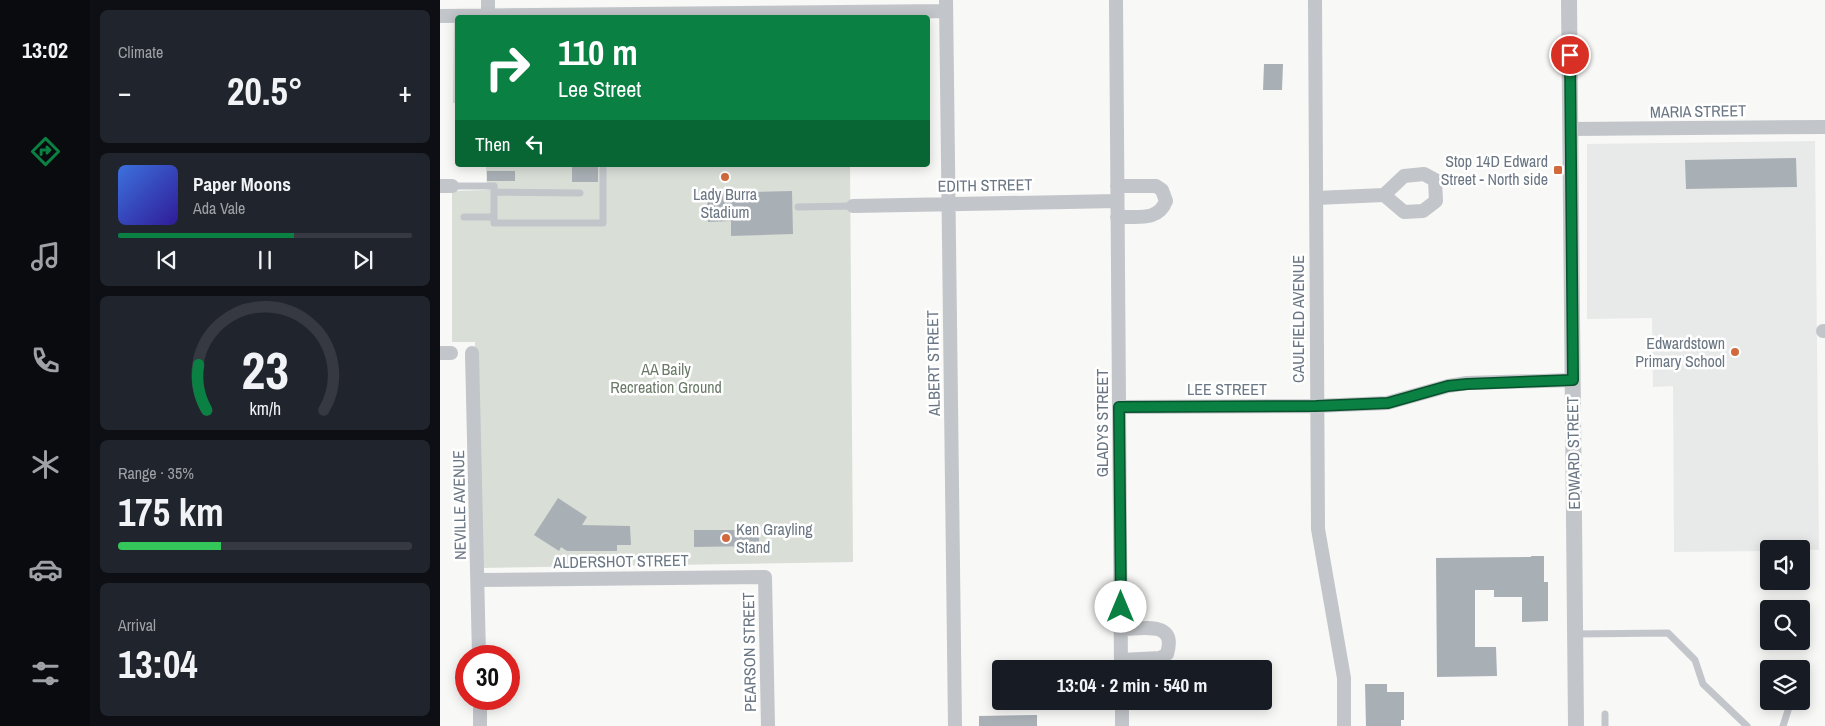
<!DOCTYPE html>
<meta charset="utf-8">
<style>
body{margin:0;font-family:"Archivo Narrow",sans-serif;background:#20242c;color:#f1f3f6;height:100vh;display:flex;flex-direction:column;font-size:19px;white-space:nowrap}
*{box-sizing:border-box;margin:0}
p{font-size:16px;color:#9ea1a6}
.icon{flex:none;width:28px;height:28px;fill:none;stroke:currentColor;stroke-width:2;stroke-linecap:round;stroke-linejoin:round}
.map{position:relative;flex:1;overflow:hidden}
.sheet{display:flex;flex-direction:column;gap:10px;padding:10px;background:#0d0f14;width:350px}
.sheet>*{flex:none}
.guide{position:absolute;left:15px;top:15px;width:475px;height:152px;border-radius:5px;box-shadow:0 2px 12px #0003;background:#0b8043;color:#fff;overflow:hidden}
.tools{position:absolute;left:1320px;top:540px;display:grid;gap:10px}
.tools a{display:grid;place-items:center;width:50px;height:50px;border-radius:5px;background:#171b24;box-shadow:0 2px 12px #0003;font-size:25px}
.speed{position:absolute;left:15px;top:645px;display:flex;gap:10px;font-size:25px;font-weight:700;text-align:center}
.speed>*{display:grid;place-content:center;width:65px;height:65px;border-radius:50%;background:#171b24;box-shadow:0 2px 12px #0003;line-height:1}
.speed .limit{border:8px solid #d22;background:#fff;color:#111}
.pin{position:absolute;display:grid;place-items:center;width:42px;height:42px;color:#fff;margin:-21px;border:2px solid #fff;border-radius:50%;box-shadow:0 1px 5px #0007}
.me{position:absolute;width:55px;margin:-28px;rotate:0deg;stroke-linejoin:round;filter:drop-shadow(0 0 4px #0008)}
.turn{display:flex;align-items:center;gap:18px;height:105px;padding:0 20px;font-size:22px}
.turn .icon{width:65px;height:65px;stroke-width:2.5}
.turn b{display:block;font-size:35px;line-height:42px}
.then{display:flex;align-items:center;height:48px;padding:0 20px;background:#0003;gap:10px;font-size:19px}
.big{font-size:38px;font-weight:700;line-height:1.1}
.sheet .widget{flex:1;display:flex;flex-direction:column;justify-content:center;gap:8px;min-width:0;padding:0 18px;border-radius:8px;background:#20242c}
.sheet .dial{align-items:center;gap:0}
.dial svg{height:130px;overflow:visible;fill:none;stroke:#363941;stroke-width:7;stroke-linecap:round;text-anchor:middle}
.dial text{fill:#f1f3f6;stroke:none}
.song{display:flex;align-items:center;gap:15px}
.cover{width:60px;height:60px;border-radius:8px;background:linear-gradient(135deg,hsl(220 70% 55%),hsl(250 70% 35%))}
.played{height:5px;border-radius:2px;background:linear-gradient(90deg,#0b8043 60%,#363941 60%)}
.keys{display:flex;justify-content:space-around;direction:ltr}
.heat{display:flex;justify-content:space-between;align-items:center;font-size:28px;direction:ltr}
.charge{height:8px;border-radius:4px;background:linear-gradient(90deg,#34c759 35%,#363941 0)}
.trip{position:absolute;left:552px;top:660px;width:280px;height:50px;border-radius:5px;background:#171b24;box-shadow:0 2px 12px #0003;font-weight:700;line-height:50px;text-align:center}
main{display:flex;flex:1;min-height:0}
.tab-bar{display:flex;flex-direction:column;width:90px;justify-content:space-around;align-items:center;background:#090b0e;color:#9ea1a6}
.tab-bar .icon{width:35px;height:35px}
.tab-bar .selected{color:#0b8043}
.tab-bar b{font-size:22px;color:#f1f3f6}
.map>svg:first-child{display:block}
.built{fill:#e8eae9}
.green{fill:#d9ded7}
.building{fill:#a9b0b5}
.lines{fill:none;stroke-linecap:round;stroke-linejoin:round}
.service{stroke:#c2c5c9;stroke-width:7}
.minor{stroke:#c2c5c9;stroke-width:14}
.tertiary{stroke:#c2c5c9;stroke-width:16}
.route-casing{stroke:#07532c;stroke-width:12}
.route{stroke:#0b8043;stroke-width:9}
.poi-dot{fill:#d1693d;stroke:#fff;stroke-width:2}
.labels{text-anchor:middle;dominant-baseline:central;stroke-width:5;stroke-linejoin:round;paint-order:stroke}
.street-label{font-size:16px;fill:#6a7683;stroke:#fff}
.poi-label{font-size:16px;fill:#6a7683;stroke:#fff;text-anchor:end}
.park-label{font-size:16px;fill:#6b7b68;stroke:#fff}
</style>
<main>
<nav class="tab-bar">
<b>13:02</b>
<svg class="icon selected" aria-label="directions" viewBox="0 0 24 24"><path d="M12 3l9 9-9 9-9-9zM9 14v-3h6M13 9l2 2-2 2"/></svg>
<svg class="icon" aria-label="music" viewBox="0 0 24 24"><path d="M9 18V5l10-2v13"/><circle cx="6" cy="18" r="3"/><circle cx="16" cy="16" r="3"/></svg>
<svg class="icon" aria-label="phone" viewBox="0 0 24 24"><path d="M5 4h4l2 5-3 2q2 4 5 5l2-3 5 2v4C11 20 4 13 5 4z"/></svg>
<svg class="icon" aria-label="climate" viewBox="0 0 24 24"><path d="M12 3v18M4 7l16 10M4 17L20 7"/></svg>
<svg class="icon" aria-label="car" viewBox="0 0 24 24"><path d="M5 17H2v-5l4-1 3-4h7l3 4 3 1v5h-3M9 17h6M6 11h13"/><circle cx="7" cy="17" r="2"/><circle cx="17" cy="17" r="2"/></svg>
<svg class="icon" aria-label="filters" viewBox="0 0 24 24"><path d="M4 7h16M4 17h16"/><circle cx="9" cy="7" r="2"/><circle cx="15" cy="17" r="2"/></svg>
</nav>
<section class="sheet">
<div class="widget"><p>Climate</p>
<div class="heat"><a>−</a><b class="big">20.5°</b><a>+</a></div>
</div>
<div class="widget">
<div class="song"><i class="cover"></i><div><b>Paper Moons</b><p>Ada Vale</p></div></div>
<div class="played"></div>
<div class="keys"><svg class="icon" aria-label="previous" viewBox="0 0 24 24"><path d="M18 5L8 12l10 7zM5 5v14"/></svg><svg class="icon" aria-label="pause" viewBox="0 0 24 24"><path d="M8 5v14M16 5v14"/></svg><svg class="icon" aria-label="next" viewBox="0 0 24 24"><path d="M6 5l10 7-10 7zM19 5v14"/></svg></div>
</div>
<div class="widget dial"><svg viewBox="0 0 100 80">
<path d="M14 69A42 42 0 1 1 86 69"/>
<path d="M14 69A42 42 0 0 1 9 41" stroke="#0b8043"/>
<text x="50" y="56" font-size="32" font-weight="700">23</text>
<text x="50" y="72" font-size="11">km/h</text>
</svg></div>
<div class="widget"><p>Range · 35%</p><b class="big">175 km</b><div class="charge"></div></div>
<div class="widget"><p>Arrival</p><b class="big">13:04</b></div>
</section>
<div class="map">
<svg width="1385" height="726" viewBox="0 0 1385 726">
<rect width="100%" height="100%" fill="#f8f8f6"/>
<!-- built -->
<path class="built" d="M1375,141L1379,550L1329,549V551L1234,552L1233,386L1213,387L1212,318L1147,319V144Z"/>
<!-- green -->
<path class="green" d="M14,23H18L17,103H13Z
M46,165H410L413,562L39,568L35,342H12V191L47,190Z"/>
<!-- building -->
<path class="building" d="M824,64H843L842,90H823Z
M1356,158L1357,187L1246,189L1245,160Z
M132,165H158V182H132Z
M47,171H75V181H47Z
M352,191L353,234L291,236V221L268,222L267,193Z
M118,498L147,517L142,525L190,526L191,545H177V551H127L121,547L119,551L94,535Z
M254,530H319V546L254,547Z
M1091,556H1104V582H1108V621L1082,622V597H1054V590H1035V647H1056L1057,676L997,677L996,558L1091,557Z
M925,684H947V692H964V720H961V726H926Z
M597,715V726H539V716Z"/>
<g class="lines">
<!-- service -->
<path class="service" d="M12,186H54V223H163V165
M54,192L140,193
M358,207L413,206
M24,217H54
M1136,634L1228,633L1255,660L1263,684L1307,726
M1165,714V726
M1343,726L1351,701"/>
<!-- minor -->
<path class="minor" d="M48,0V15
M506,0L515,726
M676,0L681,669
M875,0L878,529L904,678V726
M0,16L506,11
M1130,129L1385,127
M0,186H12
M677,186H716L722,190L726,201C718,222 697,216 677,217
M876,198L944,195L964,176L984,174L995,180L996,201L983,211L964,212L944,195
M413,206L677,201
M1383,331H1385
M0,353H11
M32,353L39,656
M679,407L876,406L947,403L1008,386L1027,383L1133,380
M38,580L325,577L328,726
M681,629C703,629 737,620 727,654L720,658L681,660
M40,699V726
M682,701V726"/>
<!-- tertiary -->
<path class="tertiary" d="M1129,0L1136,726"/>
</g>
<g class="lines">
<!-- route casing -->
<g class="route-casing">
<path id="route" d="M681,607L679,407L876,406L948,403L1008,386L1027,384L1133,380L1130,55"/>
</g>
<!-- route -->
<use href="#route" class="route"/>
</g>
<!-- markers -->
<g class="poi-dot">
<rect x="1113" y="165" width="10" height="10" rx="2.5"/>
<circle cx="285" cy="177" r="5"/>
<circle cx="1295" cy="352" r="5"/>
<circle cx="286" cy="538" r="5"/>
</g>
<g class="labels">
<!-- street labels -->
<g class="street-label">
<text transform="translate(1258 111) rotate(-1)">MARIA STREET</text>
<text transform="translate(545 185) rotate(-1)">EDITH STREET</text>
<text transform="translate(858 319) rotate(-90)">CAULFIELD AVENUE</text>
<text transform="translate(493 363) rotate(-91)">ALBERT STREET</text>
<text x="787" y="389">LEE STREET</text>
<text transform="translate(662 423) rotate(-90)">GLADYS STREET</text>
<text transform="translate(1133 453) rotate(-91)">EDWARD STREET</text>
<text transform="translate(19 505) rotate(-91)">NEVILLE AVENUE</text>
<text transform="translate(181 561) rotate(-1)">ALDERSHOT STREET</text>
<text transform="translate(309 652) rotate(-91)">PEARSON STREET</text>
</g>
<!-- poi labels -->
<g class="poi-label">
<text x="1108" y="161">Stop 14D Edward<tspan x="1108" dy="18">Street - North side</tspan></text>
<text x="285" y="194" text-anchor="middle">Lady Burra<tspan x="285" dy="18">Stadium</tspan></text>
<text x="1285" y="343">Edwardstown<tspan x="1285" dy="18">Primary School</tspan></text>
<text x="296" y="529" text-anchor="start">Ken Grayling<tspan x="296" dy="18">Stand</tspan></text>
</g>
<!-- park labels -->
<g class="park-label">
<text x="226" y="369">AA Baily<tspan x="226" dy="18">Recreation Ground</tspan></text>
</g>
</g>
</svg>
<div class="tools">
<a><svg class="icon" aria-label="sound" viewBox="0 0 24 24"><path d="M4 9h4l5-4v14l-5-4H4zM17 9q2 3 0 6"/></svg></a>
<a><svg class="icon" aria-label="search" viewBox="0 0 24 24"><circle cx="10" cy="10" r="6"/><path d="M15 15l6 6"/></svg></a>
<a><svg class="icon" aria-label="layers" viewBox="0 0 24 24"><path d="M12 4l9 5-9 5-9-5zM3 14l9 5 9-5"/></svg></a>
</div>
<div class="speed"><div class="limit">30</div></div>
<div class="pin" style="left:1130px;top:55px;background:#d93025"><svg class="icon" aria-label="arrive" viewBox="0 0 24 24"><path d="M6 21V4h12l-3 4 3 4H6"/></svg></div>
<svg class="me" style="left:681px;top:607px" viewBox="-20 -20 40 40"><circle r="19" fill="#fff"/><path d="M0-13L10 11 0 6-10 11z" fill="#0b8043"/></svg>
<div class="trip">13:04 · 2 min · 540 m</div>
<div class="guide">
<div class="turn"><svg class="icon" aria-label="right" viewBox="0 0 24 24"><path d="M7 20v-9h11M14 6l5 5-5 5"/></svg><div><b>110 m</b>Lee Street</div></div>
<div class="then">Then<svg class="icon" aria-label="left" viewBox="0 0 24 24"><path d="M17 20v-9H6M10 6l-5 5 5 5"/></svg></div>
</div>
</div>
</main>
